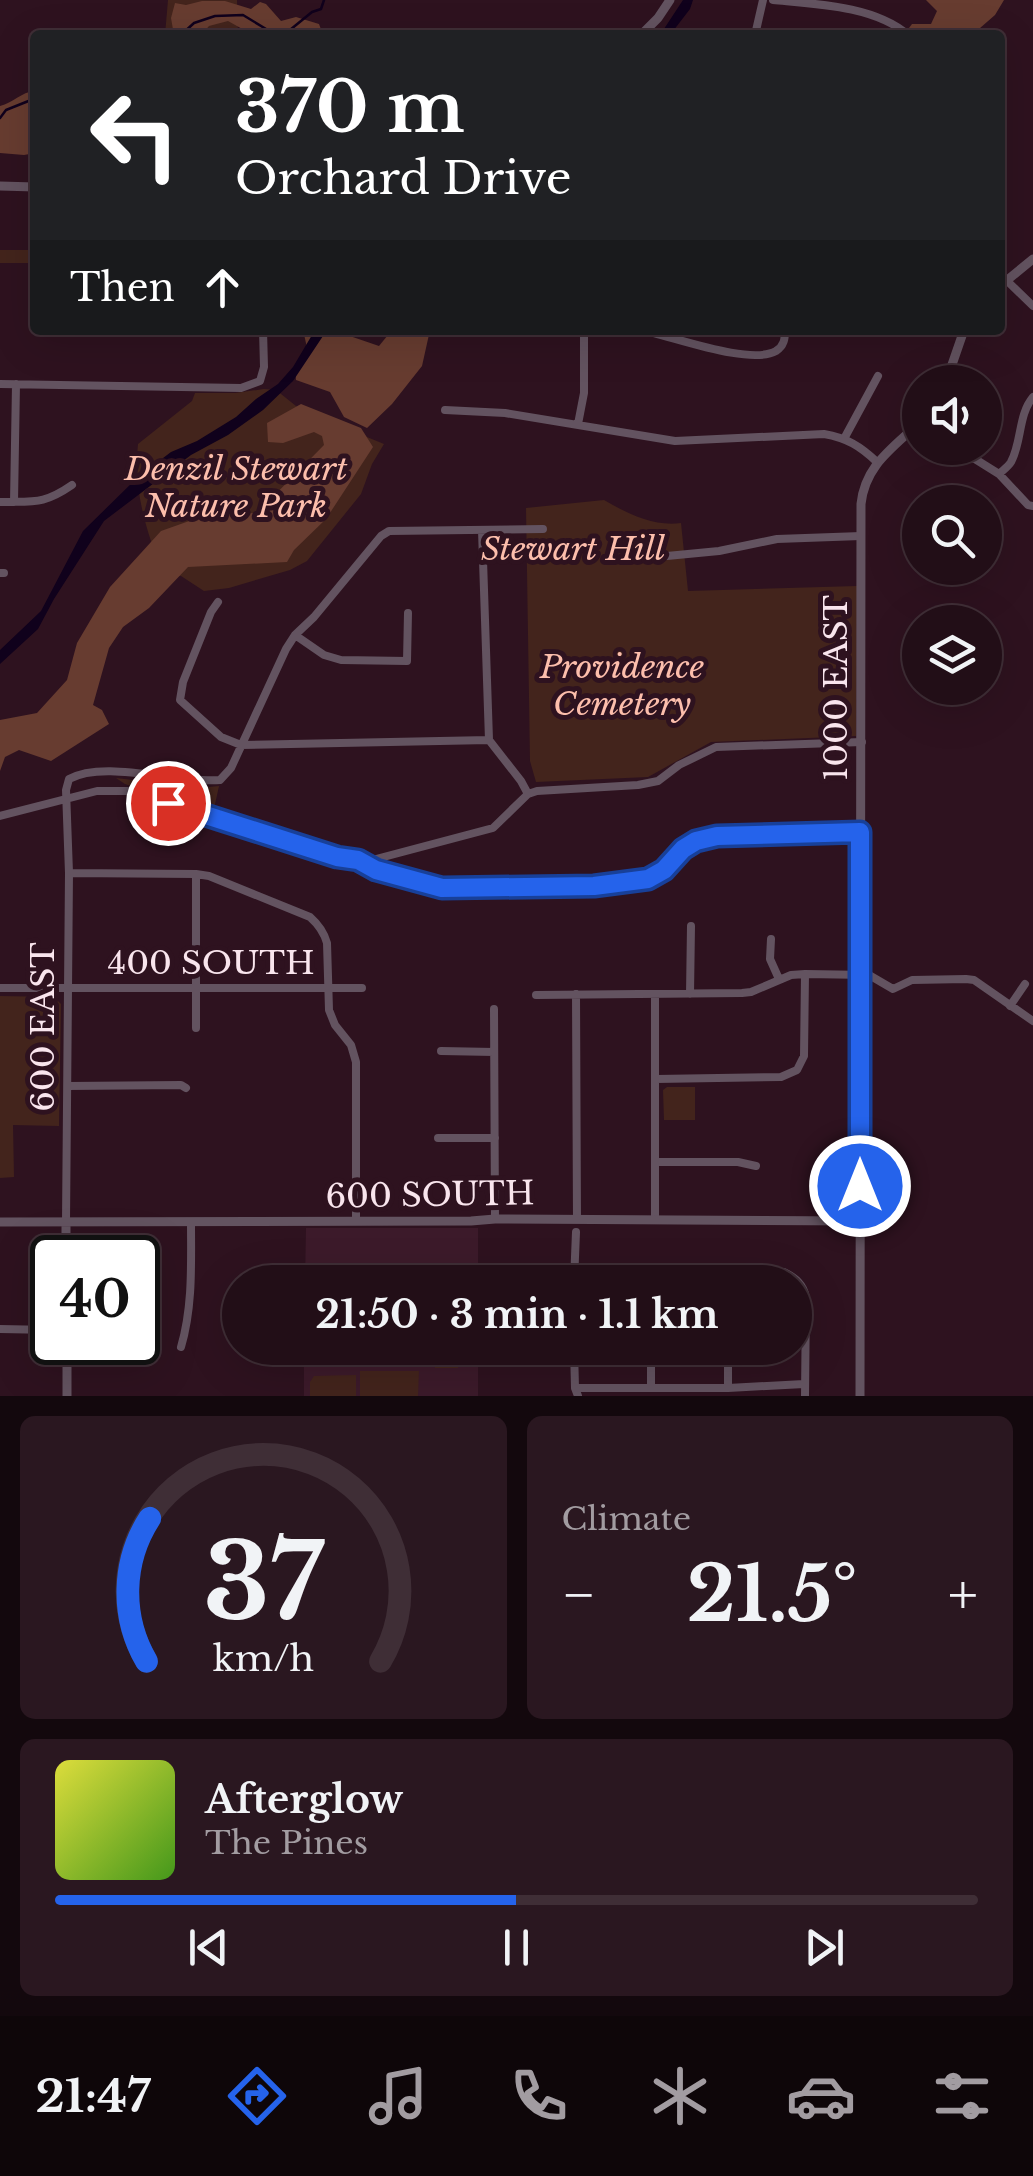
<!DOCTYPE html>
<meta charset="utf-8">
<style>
body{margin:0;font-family:"Libre Baskerville",serif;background:#2a1720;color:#f1f3f6;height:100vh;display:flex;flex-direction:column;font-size:38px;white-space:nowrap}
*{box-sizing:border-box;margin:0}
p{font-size:32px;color:#a29ca1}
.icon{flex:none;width:55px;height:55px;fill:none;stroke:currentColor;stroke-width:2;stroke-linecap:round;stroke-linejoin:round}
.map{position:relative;height:1396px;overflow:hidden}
.details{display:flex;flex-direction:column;gap:20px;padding:20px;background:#13080d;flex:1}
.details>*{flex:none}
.hud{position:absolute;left:30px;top:30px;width:975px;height:305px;border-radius:10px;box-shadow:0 10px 40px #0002,0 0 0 2px #3f2e36;background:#202124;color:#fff;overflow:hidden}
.controls{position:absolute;left:902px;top:365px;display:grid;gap:20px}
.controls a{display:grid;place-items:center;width:100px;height:100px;border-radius:50%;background:#220e17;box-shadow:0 10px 40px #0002,0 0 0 2px #3f2e36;font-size:50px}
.speed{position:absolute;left:30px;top:1235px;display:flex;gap:20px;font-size:50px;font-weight:700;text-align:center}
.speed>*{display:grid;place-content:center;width:130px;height:130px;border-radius:50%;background:#220e17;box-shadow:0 10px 40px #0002,0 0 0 2px #3f2e36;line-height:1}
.speed .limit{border:5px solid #111;border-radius:15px;background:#fff;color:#111}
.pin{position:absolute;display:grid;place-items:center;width:85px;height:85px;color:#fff;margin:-42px;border:5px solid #fff;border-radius:50%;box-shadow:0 2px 10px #0007}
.me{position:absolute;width:110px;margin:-55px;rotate:0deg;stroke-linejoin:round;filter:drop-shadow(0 0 8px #0008)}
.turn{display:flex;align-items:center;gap:35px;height:210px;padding:0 40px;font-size:45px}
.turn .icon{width:130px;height:130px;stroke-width:2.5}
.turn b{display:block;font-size:70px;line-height:85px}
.then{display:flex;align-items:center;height:95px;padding:0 40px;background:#0003;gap:20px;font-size:38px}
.big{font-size:75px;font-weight:700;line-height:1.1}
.details .widget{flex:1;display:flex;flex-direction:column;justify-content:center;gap:15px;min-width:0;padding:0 35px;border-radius:15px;background:#2a1720}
.details .dial{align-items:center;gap:0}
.dial svg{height:260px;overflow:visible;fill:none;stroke:#3f2e36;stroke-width:7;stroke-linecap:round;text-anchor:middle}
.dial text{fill:#f1f3f6;stroke:none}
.song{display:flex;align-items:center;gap:30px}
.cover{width:120px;height:120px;border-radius:15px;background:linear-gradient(135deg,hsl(60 70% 55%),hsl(100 70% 35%))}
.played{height:10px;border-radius:5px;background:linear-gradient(90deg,#2563eb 50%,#3f2e36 50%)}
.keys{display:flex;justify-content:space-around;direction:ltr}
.heat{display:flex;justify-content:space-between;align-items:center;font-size:55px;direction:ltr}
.details .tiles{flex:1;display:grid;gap:20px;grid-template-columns:1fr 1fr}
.widget:last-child{grid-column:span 2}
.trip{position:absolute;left:222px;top:1265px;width:590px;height:100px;border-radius:50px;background:#220e17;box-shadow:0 10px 40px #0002,0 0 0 2px #3f2e36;font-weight:700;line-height:100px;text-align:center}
.menu{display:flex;height:160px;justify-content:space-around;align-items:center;background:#0e0609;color:#a29ca1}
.menu .icon{width:70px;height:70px}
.menu .on{color:#2563eb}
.menu b{font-size:45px;color:#f1f3f6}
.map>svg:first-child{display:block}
.built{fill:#3c1a2a}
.green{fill:#43241c}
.forest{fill:#673c30}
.water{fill:#10011c}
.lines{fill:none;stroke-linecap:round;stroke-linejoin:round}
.stream{stroke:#10011c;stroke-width:2.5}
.minor{stroke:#635360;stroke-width:8}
.tertiary{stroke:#635360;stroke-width:9}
.route-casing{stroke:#184099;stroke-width:25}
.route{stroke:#2563eb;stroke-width:18}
.labels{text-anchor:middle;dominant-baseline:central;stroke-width:10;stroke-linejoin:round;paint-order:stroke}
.park-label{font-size:32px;font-style:italic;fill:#fcbeac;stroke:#2e121f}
.street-label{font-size:32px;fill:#f9e5ed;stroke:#2e121f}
</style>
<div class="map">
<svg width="1033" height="1396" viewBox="0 0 1033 1396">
<rect width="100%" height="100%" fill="#2e121f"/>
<!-- built -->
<path class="built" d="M306,1228H478V1282H305Z
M304,1348H478V1396H304Z"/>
<!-- green -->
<path class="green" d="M168,0H237L238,35H165Z
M31,197H35V263H0V250H28Z
M264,389L276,390L301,410L384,444L372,464L361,494L307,561L290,570L229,588L204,591L181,576L165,575C146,535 133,488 138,444L192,401L195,393H235Z
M604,500C626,513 654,527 681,523L688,591L857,586L856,736L711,742L648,777L536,782L530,761L526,508Z
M116,778L199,788L219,786L213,813L125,784Z
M0,996L54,997L61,1004L59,1126L13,1125L14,1177L0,1178Z
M667,1087H695V1120H664L663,1090Z
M453,1348H462L458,1350V1368H435V1349H452Z
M360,1371H419L418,1396H360Z
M356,1375V1396H310V1382L314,1376Z"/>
<!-- forest -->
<path class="forest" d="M926,0H1004L995,15L972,35H916L909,28L912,24H931L937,11Z
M202,1H225L251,9L260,2L266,4L281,21L296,17L319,24L322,32L317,35H253L228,21L209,26L201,35H174L171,18L175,3L186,5Z
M35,91V153L24,155L0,153V106C13,103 21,92 35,91Z
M303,330H346L344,334L379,346L392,330H430L422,366L392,404L367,428L344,417L330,392L296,380L295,369L308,352Z
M301,404L361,428L373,447L326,519L294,550L287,562L188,567L149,608L123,627L109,648L93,705L102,710L109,724L51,761L19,750L5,757L0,771V720L37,713L67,680L77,643L110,587L161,531L209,514L257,513L324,445L322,436L314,432L283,443L268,442L267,423Z"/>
<!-- water -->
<path class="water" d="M683,0H693L690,9L670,35H660Z
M315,330H327L293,381L263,410L228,435L191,455L104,521L54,599L38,629L0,664V650L41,611L83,531L138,477L171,452L197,441L236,417L256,399L278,384L293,367Z"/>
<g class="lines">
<!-- stream -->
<path class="stream" d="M181,35L194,23L215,16L243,15L271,32L285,34L312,12L321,9L324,0
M0,118L6,110L31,100H35"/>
<!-- minor -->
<path class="minor" d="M773,0C816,4 875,6 908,35
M755,35L763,0
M1000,274L1033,306
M641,330C672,336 750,366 776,351C784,346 785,339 785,330
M0,384L241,388L260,381L264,367L263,330
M445,410L505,413L675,441L824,434C847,438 860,446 877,462
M578,424L584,393V330
M913,429L920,437
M845,437L878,376
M932,448L975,459L999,474L1028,505L1033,506
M999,474C1003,470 1008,467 1011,462C1022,442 1018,415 1033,397
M0,502C34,501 43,505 72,485
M14,502L16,384
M482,530L489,740
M667,556L719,551L777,539L861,536
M0,573H4
M218,602L211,612L183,682L180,700L221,737L241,745L489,740L521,781L528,794
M295,635L324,655L341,660L407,661L408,613
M0,816L97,791H128L337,857L358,860L376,859L493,828L528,794L537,791L638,785L658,781L679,765L716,747L862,742
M358,860C419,895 487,889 554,887C584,886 617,887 646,879C667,873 675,851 694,842C701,839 710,838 717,837L860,832
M69,873L196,874L209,876L310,917C319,925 324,932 327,943L329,1010L335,1025L351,1045L356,1062V1221
M196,874V1028
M771,939L770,959L779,979
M0,988H362
M576,994L577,1219
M690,994L691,926
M536,995L742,993L751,992L791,975L805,974L869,975L893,989L912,980L966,979L974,980L1033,1021
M1010,1006L1025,984
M494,1009L495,1219
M441,1051L494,1052
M656,1079L781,1077L797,1070L804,1056L805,974
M68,1086L181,1085L186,1088
M438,1138H495
M655,1162H738L756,1166
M655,1220V994
M66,1222L69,873L66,790L69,779C105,759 177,784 220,780L231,768L286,649L295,635L314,617L381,536L389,531L543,529
M575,1268L784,1272C796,1278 803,1284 806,1297L805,1396
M574,1282L576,1232
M0,1329L52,1330
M181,1347C193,1306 191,1264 191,1222
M574,1348L575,1388L578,1396
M651,1387V1348
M575,1388H728L804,1384
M728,1388V1348"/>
<!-- tertiary -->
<path class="tertiary" d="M641,35L658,18L670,0
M0,186L35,187
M1000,286L1033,259
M946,382L964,330
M0,1222L471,1221L495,1219L860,1221
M66,1222V1258
M67,1342V1396
M860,1396L861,504C865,465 893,448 920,422"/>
</g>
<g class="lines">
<!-- route casing -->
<g class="route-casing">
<path id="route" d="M168,803L337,857L358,860L376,870L442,888L594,886L648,879L664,870L683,849L696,841L717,836L860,832V1186"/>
</g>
<!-- route -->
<use href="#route" class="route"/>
</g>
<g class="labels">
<!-- park labels -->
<g class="park-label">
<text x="236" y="469">Denzil Stewart<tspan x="236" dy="37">Nature Park</tspan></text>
<text x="573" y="549">Stewart Hill</text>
<text x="622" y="667">Providence<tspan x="622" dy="37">Cemetery</tspan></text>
</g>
<!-- street labels -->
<g class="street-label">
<text transform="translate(836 688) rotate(-90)">1000 EAST</text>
<text x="211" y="963">400 SOUTH</text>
<text transform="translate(43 1027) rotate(-90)">600 EAST</text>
<text transform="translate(430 1195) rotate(-1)">600 SOUTH</text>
</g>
</g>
</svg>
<div class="controls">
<a><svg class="icon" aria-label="sound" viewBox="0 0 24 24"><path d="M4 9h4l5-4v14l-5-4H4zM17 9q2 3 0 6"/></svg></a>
<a><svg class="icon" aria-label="search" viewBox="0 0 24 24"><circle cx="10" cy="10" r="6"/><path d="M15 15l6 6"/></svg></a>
<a><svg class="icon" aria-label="layers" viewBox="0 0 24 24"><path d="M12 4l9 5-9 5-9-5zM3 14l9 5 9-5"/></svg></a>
</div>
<div class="speed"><div class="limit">40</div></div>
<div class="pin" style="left:168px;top:803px;background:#d93025"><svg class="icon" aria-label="arrive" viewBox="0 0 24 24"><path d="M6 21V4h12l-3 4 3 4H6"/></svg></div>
<svg class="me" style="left:860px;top:1186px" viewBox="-20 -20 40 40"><circle r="17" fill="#2563eb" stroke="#fff" stroke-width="3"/><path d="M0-11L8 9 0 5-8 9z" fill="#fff"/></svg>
<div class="trip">21:50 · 3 min · 1.1 km</div>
<div class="hud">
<div class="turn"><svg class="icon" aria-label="left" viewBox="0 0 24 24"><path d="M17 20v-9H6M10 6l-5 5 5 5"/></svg><div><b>370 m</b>Orchard Drive</div></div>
<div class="then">Then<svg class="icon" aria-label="ahead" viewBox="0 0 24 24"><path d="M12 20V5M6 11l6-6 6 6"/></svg></div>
</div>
</div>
<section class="details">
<div class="tiles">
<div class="widget dial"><svg viewBox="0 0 100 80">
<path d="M14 69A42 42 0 1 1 86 69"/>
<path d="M14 69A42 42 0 0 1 15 25" stroke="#2563eb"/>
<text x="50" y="56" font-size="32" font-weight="700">37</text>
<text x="50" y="72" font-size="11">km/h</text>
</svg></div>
<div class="widget"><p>Climate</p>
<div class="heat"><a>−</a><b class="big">21.5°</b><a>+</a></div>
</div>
<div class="widget">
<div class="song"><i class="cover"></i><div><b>Afterglow</b><p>The Pines</p></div></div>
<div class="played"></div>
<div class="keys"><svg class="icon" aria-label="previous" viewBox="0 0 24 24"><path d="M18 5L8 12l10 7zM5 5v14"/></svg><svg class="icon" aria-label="pause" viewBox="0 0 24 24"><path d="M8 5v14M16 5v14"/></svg><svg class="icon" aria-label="next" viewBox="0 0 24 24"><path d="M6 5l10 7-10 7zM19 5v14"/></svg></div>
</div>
</div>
</section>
<nav class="menu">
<b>21:47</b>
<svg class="icon on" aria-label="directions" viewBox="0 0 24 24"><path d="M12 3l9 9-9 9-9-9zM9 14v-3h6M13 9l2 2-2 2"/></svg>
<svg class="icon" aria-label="music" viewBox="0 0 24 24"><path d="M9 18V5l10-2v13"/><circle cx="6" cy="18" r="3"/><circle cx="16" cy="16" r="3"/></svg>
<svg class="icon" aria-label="phone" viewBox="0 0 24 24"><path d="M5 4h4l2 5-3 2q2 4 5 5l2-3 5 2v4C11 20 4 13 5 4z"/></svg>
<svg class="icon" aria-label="climate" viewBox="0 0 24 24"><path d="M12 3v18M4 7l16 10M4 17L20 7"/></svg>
<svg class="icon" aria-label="car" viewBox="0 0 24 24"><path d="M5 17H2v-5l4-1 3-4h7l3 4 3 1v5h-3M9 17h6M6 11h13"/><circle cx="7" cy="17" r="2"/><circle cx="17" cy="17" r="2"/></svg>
<svg class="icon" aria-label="filters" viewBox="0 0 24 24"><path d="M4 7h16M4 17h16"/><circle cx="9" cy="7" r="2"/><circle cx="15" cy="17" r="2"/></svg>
</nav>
